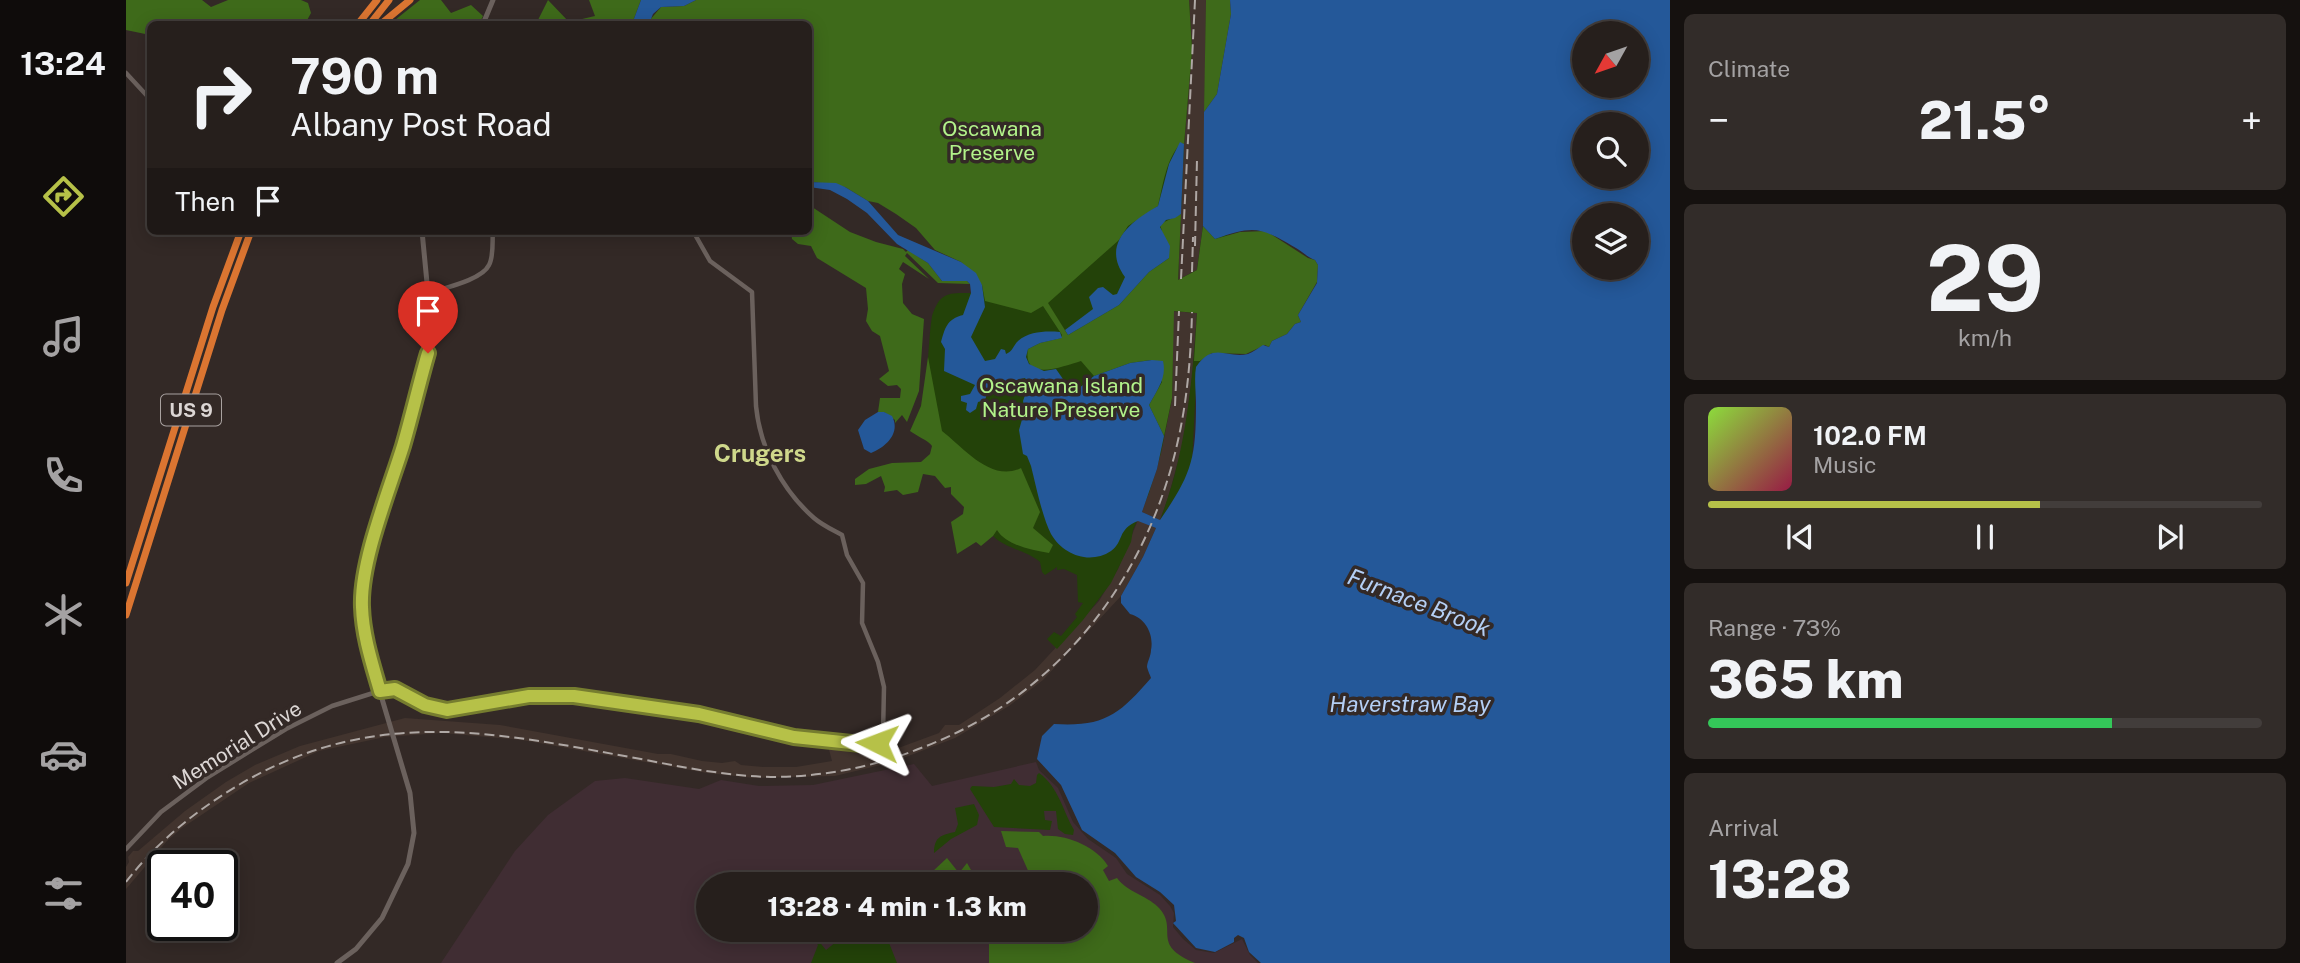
<!DOCTYPE html>
<meta charset="utf-8">
<style>
body{margin:0;font-family:"Public Sans",sans-serif;background:#322c29;color:#f1f3f6;height:100vh;display:flex;flex-direction:column;font-size:26px;white-space:nowrap}
*{box-sizing:border-box;margin:0}
p{font-size:23px;color:#a4a2a3}
.icon{flex:none;width:38px;height:38px;fill:none;stroke:currentColor;stroke-width:2;stroke-linecap:round;stroke-linejoin:round}
.map{position:relative;flex:1;overflow:hidden}
.drawer{display:flex;flex-direction:column;gap:14px;padding:14px;background:#15110f;width:630px}
.drawer>*{flex:none}
.top-card{position:absolute;left:21px;top:21px;width:665px;height:214px;border-radius:10px;box-shadow:0 4px 18px #0003,0 0 0 2px #423d3b;background:#261f1c;color:#f1f3f6;overflow:hidden}
.needle{width:46px;rotate:230deg}
.controls{position:absolute;left:1446px;top:21px;display:grid;gap:14px}
.controls a{display:grid;place-items:center;width:77px;height:77px;border-radius:50%;background:#261f1c;box-shadow:0 4px 18px #0003,0 0 0 2px #423d3b;font-size:35px}
.speed{position:absolute;left:21px;top:850px;display:flex;gap:14px;font-size:35px;font-weight:700;text-align:center}
.speed>*{display:grid;place-content:center;width:91px;height:91px;border-radius:50%;background:#261f1c;box-shadow:0 4px 18px #0003,0 0 0 2px #423d3b;line-height:1}
.speed .limit{border:4px solid #111;border-radius:10px;background:#fff;color:#111}
.pin{position:absolute;display:grid;place-items:center;width:60px;height:60px;color:#fff;margin:-72px -30px;border-radius:50% 50% 50% 0;rotate:-45deg;box-shadow:0 0 7px #0007}
.pin .icon{rotate:45deg}
.me{position:absolute;width:77px;margin:-38px;rotate:273deg;stroke-linejoin:round;filter:drop-shadow(0 0 5px #0008)}
.turn{display:flex;align-items:center;gap:24px;height:147px;padding:0 28px;font-size:32px}
.turn .icon{width:91px;height:91px;stroke-width:2.5}
.turn b{display:block;font-size:49px;line-height:60px}
.then{display:flex;align-items:center;height:66px;padding:0 28px;background:#0003;gap:14px;font-size:26px}
.big{font-size:52px;font-weight:800;line-height:1.1}
.drawer .widget{flex:1;display:flex;flex-direction:column;justify-content:center;gap:10px;min-width:0;padding:0 24px;border-radius:10px;background:#322c29}
.drawer .dial{align-items:center;gap:0}
.dial b{font-size:91px;line-height:1}
.song{display:flex;align-items:center;gap:21px}
.cover{width:84px;height:84px;border-radius:10px;background:linear-gradient(135deg,hsl(90 70% 55%),hsl(340 70% 35%))}
.played{height:7px;border-radius:4px;background:linear-gradient(90deg,#b6c148 60%,#423d3b 60%)}
.keys{display:flex;justify-content:space-around;direction:ltr}
.heat{display:flex;justify-content:space-between;align-items:center;font-size:38px;direction:ltr}
.charge{height:10px;border-radius:5px;background:linear-gradient(90deg,#34c759 73%,#423d3b 0)}
.trip{position:absolute;left:570px;top:872px;width:402px;height:70px;border-radius:35px;background:#261f1c;box-shadow:0 4px 18px #0003,0 0 0 2px #423d3b;font-weight:800;line-height:70px;text-align:center}
main{display:flex;flex:1;min-height:0}
.tab-bar{display:flex;flex-direction:column;width:126px;justify-content:space-around;align-items:center;background:#0f0c0b;color:#a4a2a3}
.tab-bar .icon{width:49px;height:49px}
.tab-bar .current{color:#b6c148}
.tab-bar b{font-size:32px;color:#f1f3f6}
.map>svg:first-child{display:block}
.built{fill:#42342e}
.medical{fill:#402d33;fill-rule:evenodd}
.green{fill:#234209}
.forest{fill:#3e6a1a}
.water{fill:#245899;fill-rule:evenodd}
.lines{fill:none;stroke-linecap:round;stroke-linejoin:round}
.tertiary{stroke:#6b615d;stroke-width:4.5}
.secondary{stroke:#6b615d;stroke-width:5}
.motorway{stroke:#db7531;stroke-width:7}
.rail{stroke:#afa8a5;stroke-width:2;stroke-dasharray:10 5;stroke-linecap:butt}
.route-casing{stroke:#767d2f;stroke-width:18}
.route{stroke:#b6c148;stroke-width:12}
.labels{text-anchor:middle;dominant-baseline:central;stroke-width:7;stroke-linejoin:round;paint-order:stroke}
.shield{fill:#332926;stroke:#a9a2a0;stroke-width:2}
.shield-label{font-size:19px;font-weight:bold;fill:#dcd6d4}
.park-label{font-size:21px;fill:#b2f28a;stroke:#332926}
.street-label{font-size:21px;fill:#dcd6d4;stroke:#332926}
.water-label{font-size:23px;font-style:italic;fill:#b4cff5;stroke:#332926}
.quarter-label{font-size:24px;font-weight:bold;fill:#cfd88b;stroke:#332926}
</style>
<main>
<nav class="tab-bar">
<b>13:24</b>
<svg class="icon current" aria-label="directions" viewBox="0 0 24 24"><path d="M12 3l9 9-9 9-9-9zM9 14v-3h6M13 9l2 2-2 2"/></svg>
<svg class="icon" aria-label="music" viewBox="0 0 24 24"><path d="M9 18V5l10-2v13"/><circle cx="6" cy="18" r="3"/><circle cx="16" cy="16" r="3"/></svg>
<svg class="icon" aria-label="phone" viewBox="0 0 24 24"><path d="M5 4h4l2 5-3 2q2 4 5 5l2-3 5 2v4C11 20 4 13 5 4z"/></svg>
<svg class="icon" aria-label="climate" viewBox="0 0 24 24"><path d="M12 3v18M4 7l16 10M4 17L20 7"/></svg>
<svg class="icon" aria-label="car" viewBox="0 0 24 24"><path d="M5 17H2v-5l4-1 3-4h7l3 4 3 1v5h-3M9 17h6M6 11h13"/><circle cx="7" cy="17" r="2"/><circle cx="17" cy="17" r="2"/></svg>
<svg class="icon" aria-label="filters" viewBox="0 0 24 24"><path d="M4 7h16M4 17h16"/><circle cx="9" cy="7" r="2"/><circle cx="15" cy="17" r="2"/></svg>
</nav>
<div class="map">
<svg width="1544" height="963" viewBox="0 0 1544 963">
<rect width="100%" height="100%" fill="#332926"/>
<!-- built -->
<path class="built" d="M1063,0H1080L1077,226L1071,270L1052,280L1058,144L1065,50Z
M1047,311L1071,313L1067,370L1058,440L1042,498L1034,520L1016,512L1031,469L1046,398Z
M1012,520L1030,528L1017,557L995,596L917,680L883,706L829,738L767,762L709,776L628,778L581,773L396,740L316,733L259,737L193,751L123,783L56,828L41,841L0,889V867L3,862L2,857L7,851H12L59,811L100,782L129,765L174,746L279,718L374,725L532,754H545L576,761L596,763L609,761L615,765L637,767H670L706,761L701,742L727,745L737,756L775,747L813,733L819,725H833L874,698L909,670L973,601L992,569Z"/>
<!-- medical -->
<path class="medical" d="M910,762L913,770L932,788L947,822L962,839L990,858L1001,874L1034,895L1044,906L1048,913L1047,927L1057,939L1070,950L1088,953L1116,939L1124,955L1132,963H315L389,851L422,815L469,781L499,778L573,789L595,780L633,786L687,785L788,764L806,786ZM583,884H961V929H583Z"/>
<!-- green -->
<path class="green" d="M1063,0L1066,50L1058,144L1052,280L1071,270L1077,226L1082,233L1101,235L1070,384L1066,462L1056,487L1034,520C1060,453 1066,384 1071,313L1047,311L1046,398L1035,453L1023,493L1007,530L1005,542L985,583L957,620L931,649L921,639L928,632L935,636L951,617L949,614L957,603L952,602L951,575L938,569L931,570V567L919,575L916,572L914,562C900,550 880,549 867,536L871,529L861,480L785,429C805,396 800,354 806,316C814,292 822,293 845,293Z
M913,773C932,786 937,811 948,830L947,835L939,834L932,829L930,811H918L919,820L926,821L924,830L868,827L844,789L846,786L868,787L885,784L888,779L893,785L904,786L910,783L911,775Z
M848,804L853,815L851,825L825,839L808,853C808,837 815,835 829,832L832,824L829,808Z
M726,929L743,934L758,930L771,963H685L692,945L685,936L687,934L700,950Z"/>
<!-- forest -->
<path class="forest" d="M0,0H76L85,7L102,0H175L182,3L185,13L179,24H24V35L0,30Z
M294,0H315L325,13L345,5L357,16L353,24H264Z
M422,0L443,22L469,16L463,0H515L506,24H410Z
M570,0H1063L1066,50L1058,144L1055,143C1040,159 1037,185 1032,206L1002,226L993,240L922,303L942,335L993,305L1023,272L1043,258L1034,224L1055,214L1052,280L1071,270L1077,226L1089,239L1114,232L1140,231L1182,258L1189,260L1192,265L1191,282L1172,315L1175,322L1169,324L1161,334L1146,341L1143,347L1139,345L1120,354L1086,353L1074,361H1068L1071,313L1048,311L1046,398L1038,436L1023,405L1036,382L1025,360L1004,363L968,376L955,361C938,366 896,383 902,349L914,343L935,338L936,335L917,306L905,313L859,301L856,285L835,262L809,250L790,228L770,214L752,203L742,201L719,187L688,182L683,190L682,24H523V21L535,7L558,6Z
M1080,0H1104L1105,14L1091,94L1078,112Z
M683,205L724,232L750,242L777,249L780,252L782,250L802,263L816,281H841L844,284L812,283L781,253L779,256L803,279L777,262L773,269L779,274L776,284L777,303L786,314L798,319L793,391L781,422L776,415L769,423V420L758,412H752L754,398H774L775,389L771,385L762,386L753,379L763,371L754,336L746,331L740,321L742,309L740,288L691,258L685,246L672,244L666,239L665,231H682Z
M802,357L816,431C837,447 865,483 895,468L914,512L907,528L927,545L923,553C905,550 880,545 871,530L867,536L855,546L850,542L831,554L825,522L837,514L838,507L825,494V487L819,488L809,476L797,474L792,492L777,495L771,490L758,492L759,487L755,476L740,484L729,485V479L743,469L766,463L795,462L804,454L806,446C803,441 789,435 784,431L795,406Z
M875,831L913,832L917,836C939,834 970,846 982,866L977,870L983,881L991,878C1001,892 1020,895 1032,907C1054,929 1023,944 1069,963H863V935L858,929H961V884H908L892,848L880,847Z
M821,858L833,873L841,863L853,884H817L806,872Z"/>
<!-- water -->
<path class="water" d="M515,0H570L558,6L535,7L527,14L523,24H506Z
M1104,0H1544V963H1135L1123,952L1118,938L1112,935L1108,938V942L1089,952L1070,948L1047,923L1050,921L1048,905L1034,892L1010,877L989,853L956,830L935,785L911,759L916,736L928,724C978,727 993,715 1025,678C1024,675 1022,671 1021,667C1021,662 1025,656 1025,650C1028,635 1020,618 1004,614L995,603V596L1017,557L1030,528L1012,521C991,529 998,542 985,551C964,565 937,555 925,534C916,516 910,486 905,466L901,456L897,454L893,430L899,409L897,401L903,384L899,378C887,382 877,381 864,385L859,400L852,402L850,409L844,413L840,410L841,403L835,401V396L844,394L849,385L818,371L819,349L815,342C819,328 821,319 837,315L845,293L844,284L841,281H816L802,263L771,244L741,213L721,199L704,190L683,187V182L710,183L719,187L742,201L772,235L835,262L850,273L856,285L859,307L845,337L859,361L869,359L875,349L879,350L880,354C887,351 887,346 892,341C904,331 920,331 934,332L936,338L914,343L902,349L900,357L903,364L918,371L930,369L944,389H952L968,376L1004,363L1026,360L1037,361C1041,378 1031,390 1023,405L1038,436L1031,469L1016,512L1034,520C1065,475 1070,460 1070,404C1070,392 1068,379 1070,367C1088,341 1100,359 1122,354C1127,352 1132,348 1137,345L1143,347L1146,341L1161,334L1169,324L1175,322L1172,315L1191,283L1192,265L1189,260C1181,257 1177,252 1170,248C1134,227 1129,225 1089,239L1077,226L1078,112L1091,94L1105,14ZM1510,33V86H1458V33ZM1510,124V177H1458V124ZM1510,215V268H1458V215Z
M1054,142L1058,144L1055,214L1049,218L1040,220L1034,227L1044,246L1043,258L1023,272L993,305L942,335L939,330L967,309L963,297L972,288L977,287L987,295L991,294L999,277C975,244 1004,222 1032,206L1043,164Z
M752,412H758L766,416C775,433 760,447 745,453L738,449L732,430L739,420Z"/>
<g class="lines">
<!-- tertiary -->
<path class="tertiary" d="M0,73L24,99
M303,293C318,288 356,280 363,265C368,256 366,241 367,231
M0,849L35,812L82,777L160,729L206,706L263,688L313,710H334L403,697H448L595,718L668,737L740,744L751,743L757,735L758,687L752,662L736,623L737,583L721,555L716,535C707,530 696,525 688,518C656,490 634,448 630,406L626,292L584,261L567,231"/>
<!-- secondary -->
<path class="secondary" d="M357,24L367,0
M211,963L230,949L256,918L282,864L288,833L284,793L243,655L236,605L240,566L278,443L302,353L304,314L296,231"/>
<!-- motorway -->
<path class="motorway" d="M232,24L251,0
M244,24L263,0
M255,24L284,0
M0,583L87,307L115,231
M0,615L96,310L125,231"/>
<!-- rail -->
<path class="rail" d="M1069,246L1071,159
M1066,272L1067,237
M1055,279L1069,0
M1049,406L1053,311
M0,882C33,839 77,805 123,779C258,705 377,734 520,760C561,768 602,776 645,777C696,777 748,767 795,748C934,696 1025,575 1054,431C1062,392 1065,352 1066,312"/>
</g>
<g class="lines">
<!-- route casing -->
<g class="route-casing">
<path id="route" d="M302,353C293,384 286,415 277,446C263,491 234,562 236,607C237,636 246,663 254,691L269,689L299,705L321,710L403,696H448L573,714L668,737L735,744L751,743"/>
</g>
<!-- route -->
<use href="#route" class="route"/>
</g>
<g class="labels">
<!-- shield labels -->
<rect class="shield" x="35" y="394.5" width="60" height="31" rx="5"/>
<g class="shield-label">
<text x="65" y="410">US 9</text>
</g>
<!-- park labels -->
<g class="park-label">
<text x="866" y="128">Oscawana<tspan x="866" dy="24">Preserve</tspan></text>
<text x="935" y="385">Oscawana Island<tspan x="935" dy="24">Nature Preserve</tspan></text>
</g>
<!-- street labels -->
<g class="street-label">
<text transform="translate(111 745) rotate(-32)">Memorial Drive</text>
</g>
<!-- water labels -->
<g class="water-label">
<text transform="translate(1293 602) rotate(21)">Furnace Brook</text>
<text x="1284" y="703">Haverstraw Bay</text>
</g>
<!-- quarter labels -->
<g class="quarter-label">
<text x="634" y="453">Crugers</text>
</g>
</g>
</svg>
<div class="controls">
<a><svg class="needle" viewBox="-14 -14 28 28"><path d="M0-13l5 13h-10z" fill="#e53935"/><path d="M0 13l5-13h-10z" fill="#a4a2a3"/></svg></a>
<a><svg class="icon" aria-label="search" viewBox="0 0 24 24"><circle cx="10" cy="10" r="6"/><path d="M15 15l6 6"/></svg></a>
<a><svg class="icon" aria-label="layers" viewBox="0 0 24 24"><path d="M12 4l9 5-9 5-9-5zM3 14l9 5 9-5"/></svg></a>
</div>
<div class="speed"><div class="limit">40</div></div>
<div class="pin" style="left:302px;top:353px;background:#d93025"><svg class="icon" aria-label="arrive" viewBox="0 0 24 24"><path d="M6 21V4h12l-3 4 3 4H6"/></svg></div>
<svg class="me" style="left:751px;top:743px" viewBox="-20 -20 40 40"><path d="M0-17L14 15 0 8-14 15z" fill="#b6c148" stroke="#fff" stroke-width="4"/></svg>
<div class="trip">13:28 · 4 min · 1.3 km</div>
<div class="top-card">
<div class="turn"><svg class="icon" aria-label="right" viewBox="0 0 24 24"><path d="M7 20v-9h11M14 6l5 5-5 5"/></svg><div><b>790 m</b>Albany Post Road</div></div>
<div class="then">Then<svg class="icon" aria-label="arrive" viewBox="0 0 24 24"><path d="M6 21V4h12l-3 4 3 4H6"/></svg></div>
</div>
</div>
<section class="drawer">
<div class="widget"><p>Climate</p>
<div class="heat"><a>−</a><b class="big">21.5°</b><a>+</a></div>
</div>
<div class="widget dial"><b>29</b><p>km/h</p></div>
<div class="widget">
<div class="song"><i class="cover"></i><div><b>102.0 FM</b><p>Music</p></div></div>
<div class="played"></div>
<div class="keys"><svg class="icon" aria-label="previous" viewBox="0 0 24 24"><path d="M18 5L8 12l10 7zM5 5v14"/></svg><svg class="icon" aria-label="pause" viewBox="0 0 24 24"><path d="M8 5v14M16 5v14"/></svg><svg class="icon" aria-label="next" viewBox="0 0 24 24"><path d="M6 5l10 7-10 7zM19 5v14"/></svg></div>
</div>
<div class="widget"><p>Range · 73%</p><b class="big">365 km</b><div class="charge"></div></div>
<div class="widget"><p>Arrival</p><b class="big">13:28</b></div>
</section>
</main>
